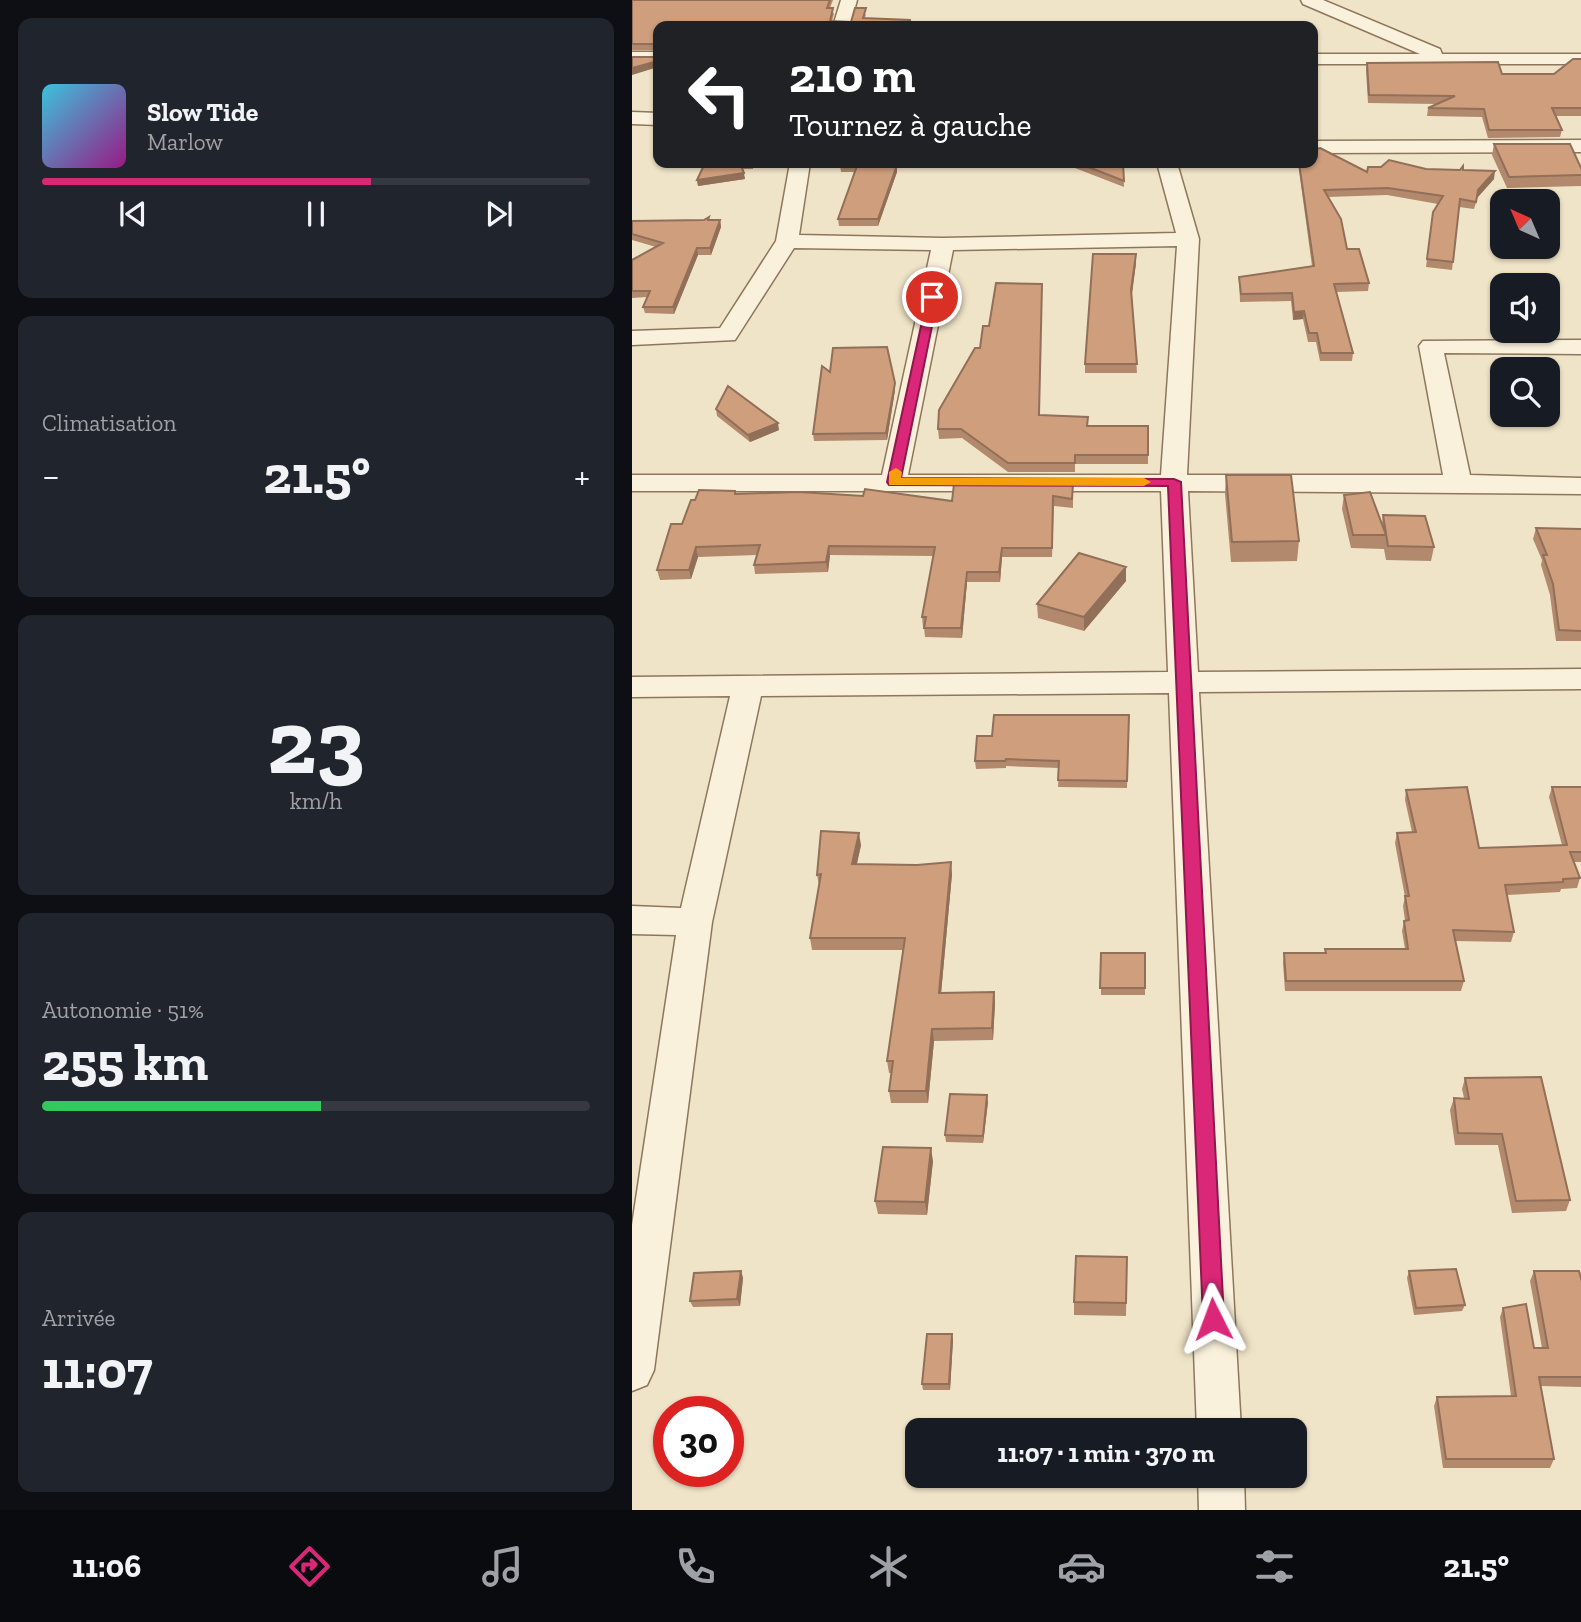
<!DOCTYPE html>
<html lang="fr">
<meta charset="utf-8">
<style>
body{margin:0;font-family:"Zilla Slab",serif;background:#20242c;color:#f1f3f6;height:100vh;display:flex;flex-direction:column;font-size:26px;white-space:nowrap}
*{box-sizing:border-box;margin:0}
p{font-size:23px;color:#9ea1a6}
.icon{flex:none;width:38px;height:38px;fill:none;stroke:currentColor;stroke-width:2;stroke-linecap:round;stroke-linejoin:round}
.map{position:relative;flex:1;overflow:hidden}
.sheet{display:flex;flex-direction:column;gap:18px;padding:18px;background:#0d0f14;width:632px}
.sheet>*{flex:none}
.banner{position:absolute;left:21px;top:21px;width:665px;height:147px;border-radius:14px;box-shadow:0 2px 5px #0004;background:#202124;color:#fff;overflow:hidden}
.needle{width:46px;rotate:316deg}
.fabs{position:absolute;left:858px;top:189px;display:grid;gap:14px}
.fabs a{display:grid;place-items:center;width:70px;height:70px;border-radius:14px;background:#171b24;box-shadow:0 2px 5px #0004;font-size:35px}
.speed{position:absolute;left:21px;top:1396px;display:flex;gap:14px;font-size:35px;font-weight:700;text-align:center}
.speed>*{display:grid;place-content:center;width:91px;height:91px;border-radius:50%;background:#171b24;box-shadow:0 2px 5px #0004;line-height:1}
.speed .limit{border:10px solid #d22;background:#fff;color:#111}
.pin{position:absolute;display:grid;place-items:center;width:60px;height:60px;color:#fff;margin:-30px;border:4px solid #fff;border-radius:50%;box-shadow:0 2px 7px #0007}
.me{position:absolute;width:77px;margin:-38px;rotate:357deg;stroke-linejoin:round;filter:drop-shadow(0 0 5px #0008)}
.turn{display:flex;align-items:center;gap:24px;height:147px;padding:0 21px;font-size:32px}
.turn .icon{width:91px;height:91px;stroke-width:2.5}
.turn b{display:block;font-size:49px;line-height:60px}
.big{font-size:52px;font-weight:700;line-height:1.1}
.sheet .tile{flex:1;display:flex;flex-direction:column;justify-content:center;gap:10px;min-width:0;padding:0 24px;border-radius:14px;background:#20242c}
.sheet .dial{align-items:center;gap:0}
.dial b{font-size:91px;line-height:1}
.song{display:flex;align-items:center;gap:21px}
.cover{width:84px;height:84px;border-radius:10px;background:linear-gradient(135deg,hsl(190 70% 55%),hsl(310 70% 35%))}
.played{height:7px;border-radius:4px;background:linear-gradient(90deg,#db2777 60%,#363941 60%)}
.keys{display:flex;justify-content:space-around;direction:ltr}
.heat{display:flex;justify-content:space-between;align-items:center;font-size:38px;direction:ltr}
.charge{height:10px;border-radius:5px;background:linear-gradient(90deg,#34c759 51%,#363941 0)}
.trip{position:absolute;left:273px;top:1418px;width:402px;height:70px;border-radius:14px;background:#171b24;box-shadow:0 2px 5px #0004;font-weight:700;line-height:70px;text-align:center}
.tabs{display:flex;height:112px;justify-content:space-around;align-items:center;background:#090b0e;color:#9ea1a6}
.tabs .icon{width:49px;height:49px}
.tabs .selected{color:#db2777}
.tabs b{font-size:32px;color:#f1f3f6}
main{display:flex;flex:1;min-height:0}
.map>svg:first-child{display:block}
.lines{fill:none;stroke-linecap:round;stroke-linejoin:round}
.street-casing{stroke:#8d765c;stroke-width:3}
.street{fill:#faf1dc;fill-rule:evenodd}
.wall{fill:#b2896c}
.shaded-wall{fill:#916f58}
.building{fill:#cf9f7d;stroke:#916f58;stroke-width:2}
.route{fill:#db2777;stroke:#8e194d;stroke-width:2}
.slow{fill:#f59e0b}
</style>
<main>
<section class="sheet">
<div class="tile">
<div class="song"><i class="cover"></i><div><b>Slow Tide</b><p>Marlow</p></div></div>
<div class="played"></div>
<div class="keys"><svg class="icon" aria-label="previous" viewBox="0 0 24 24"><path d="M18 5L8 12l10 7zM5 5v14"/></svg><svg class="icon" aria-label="pause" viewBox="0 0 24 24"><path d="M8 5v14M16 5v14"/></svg><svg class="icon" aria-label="next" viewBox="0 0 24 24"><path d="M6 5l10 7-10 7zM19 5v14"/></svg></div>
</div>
<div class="tile"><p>Climatisation</p>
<div class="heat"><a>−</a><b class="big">21.5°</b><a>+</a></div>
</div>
<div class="tile dial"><b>23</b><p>km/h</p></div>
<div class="tile"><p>Autonomie · 51%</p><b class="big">255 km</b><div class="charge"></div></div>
<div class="tile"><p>Arrivée</p><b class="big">11:07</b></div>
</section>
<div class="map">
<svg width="950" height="1510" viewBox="0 0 950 1510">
<rect width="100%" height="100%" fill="#f0e4c8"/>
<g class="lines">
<!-- street casing -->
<g class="street-casing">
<path id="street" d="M209,0H225L218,26H201Z
M669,0H691L808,49L810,54H950V64H681V54H788L671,4Z
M0,52H26V62H0Z
M0,112L26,113V125L0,124Z
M950,140V152L681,153V141Z
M158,163H178L167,235L311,238L544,233L525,163H545L567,239L555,475H811L787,346L791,341L950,340V354L812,353L838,475L950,478V494L556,491L566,672L950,669V689L567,692L609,1430H565L537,693L129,696L80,922L22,1370L15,1385L0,1391V1225L44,935L0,934V906L49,908L98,696L0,697V677L536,672L529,491H0V475H250L299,250L162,248L103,340L0,345V331L88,328L144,241ZM545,246L529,475H276L321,250Z
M566,1475H612L613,1510H567Z"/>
</g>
<!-- street -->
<use href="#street" class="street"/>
</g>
<!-- wall -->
<path class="wall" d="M0,0H201L198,8L202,14L200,21L219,22L234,14L233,18L279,26L26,50H0Z
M950,59V116H924L930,130L928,137L856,138L850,117L795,116L796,108L806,104L736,103L734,70L735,63L870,74H922Z
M681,69L684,89L683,99H681Z
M862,144L950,170L949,186L875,188L860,155Z
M73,163H126L120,169H110L113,179L66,186L65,180Z
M430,163H491L492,187Z
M666,163H681L735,172L794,169L831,170L862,179L845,198L842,209L827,207L820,270L794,267L801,212L806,204L755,195L696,197L715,249L737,283L736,291L704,292L721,353L720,361H688L684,342H676L671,319L661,320L659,301L608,302L607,277L680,266Z
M240,164L265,165V172L246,226H207L206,219L222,172H209L208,165Z
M88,220L89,227L79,255H66L42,314L13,313L11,307L15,297L0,298V260L24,247L0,240V221Z
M504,263L500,295L505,373H453V364Z
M410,293L407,415L456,417V426H516V464H443V472H376L330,438L307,439L306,429L348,348L357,326Z
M198,372L263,390L255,440L182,441L181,434Z
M84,409L147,430L118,442L85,416Z
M594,475L667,541L665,561L599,562L593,494Z
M441,484V508L422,506L420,557H370L368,582H335L330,638L293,637L292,627H291L290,617L301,556L198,555L196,572L123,574L122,565L125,555L66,557L59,579L28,580L25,570L50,524L104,494L320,501Z
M712,495L750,524L751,515L802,547L799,561L754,560L752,549L719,548L710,509Z
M904,528L950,529V641H924L918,595L909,565L910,560L901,539Z
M494,567V581L452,631L406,618L405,604Z
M497,715L495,788L426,787L427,768L374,766V768L344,769L343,761L360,736Z
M920,787H950V862H942L948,878L945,888L929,889L928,892L875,895L882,932L879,942L823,941L832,981L829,991H653L651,963L652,953H693V949H773L770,931L772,921H773L771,906L773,897L763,843L765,833L780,832L773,800L774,790L847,848L930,845L917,797Z
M229,845L225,864L320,874L309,993L362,992L363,1003L361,1040L302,1041L296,1103H259L257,1091L259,1073H257L255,1061L271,950H180L178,938L187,885L185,875Z
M469,953H513V995H469Z
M833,1078L938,1200L934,1211L880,1213L866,1145H823L818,1110L822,1098H832L830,1089Z
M356,1102L351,1143L314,1142L313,1135Z
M301,1161L295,1215L246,1214L243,1201Z
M495,1257L494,1316L442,1315V1302Z
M109,1271L111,1278L108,1306L61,1307L58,1301Z
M777,1271L833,1305L830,1311L782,1315L775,1278Z
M902,1271L950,1282V1387L909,1386L922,1459L918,1468H811L802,1406L805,1397L879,1396L868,1317L871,1308L902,1348H910L898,1281Z
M321,1340L318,1390H291L290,1384Z"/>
<!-- shaded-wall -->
<path class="shaded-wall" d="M26,61V67L0,75V68Z
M119,163H126L120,169Z
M265,165V172L246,226V219Z
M863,171L862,179L845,198L842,209L846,190Z
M112,173L113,179L66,186L65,180Z
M88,220L89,227L79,255L78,248Z
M65,248L66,255L42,314L41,307Z
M504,254V263L499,299V290Z
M672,311L671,319L661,320L662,312Z
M263,383V390L255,440L254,433Z
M146,423L147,430L118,442L116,435Z
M197,546L198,555L196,572L194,562Z
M64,547L66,557L59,579L57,570Z
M370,548V557L368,582L367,572Z
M494,567V581L452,631V617Z
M335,572V582L330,638L329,628Z
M227,833L229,845L222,876L220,864Z
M319,862L320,874L308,1005L307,993Z
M362,992L363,1003L361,1040L360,1028Z
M300,1029L302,1041L296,1103L294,1091Z
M355,1095L356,1102L351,1143V1136Z
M299,1148L301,1161L295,1215L293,1202Z
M109,1271L111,1278L108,1306L105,1299Z
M320,1334L321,1340L318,1390L317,1384Z"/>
<!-- building -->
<path class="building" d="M0,0H198L195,8H201L198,21L219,22L223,8H234L231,18L278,20L279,26H26V44H0Z
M0,57H26V61L0,68Z
M941,59H950V108H920L930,130H857L852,109L796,108L823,96L737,95L735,63L866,62L870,74H922Z
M681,69L684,89H681Z
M862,144H938L950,170V175L877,177Z
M688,148L735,172L736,167H749L757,160L794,169L828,170L831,166V170L863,171L846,190L844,202L828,199L821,262L795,259L801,212L811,196L756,188L692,190L709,219L715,249H727L737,283L702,284L721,353H689L685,333H677L672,311L662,312L660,293L609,294L607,277L682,266L667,163H681V150Z
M73,163H108L112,173L65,180Z
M209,163H239V164L265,165L246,219H206L225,166L208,165Z
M446,163H491L492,181Z
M77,217L76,220H88L78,248H65L41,307H11L18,291H0V260L31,243L0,234V221L72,220Z
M461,254H504L499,290L505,364H453Z
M364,283L410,284L407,415L456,417L455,426H516V455H443V463H376L329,429H306L307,410L343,348H348L351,326H357Z
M255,347L263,383L254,433L181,434L190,366L198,372L201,348Z
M96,386L146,423L116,435L84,409Z
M594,475H659L667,541L600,542Z
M322,484H441L440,499L421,496L420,548H370L367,572H335L329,628H292L294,617H290L303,547L197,546L194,562L122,565L128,545L64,547L57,570H25L39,524H50L59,500H63L67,490L103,491V494L167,492L231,496L233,489L320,501Z
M738,492L754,535H721L712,495Z
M751,515L793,516L802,547L756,546Z
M904,528L950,529V631L927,630L921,584L911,555H915Z
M447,553L494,567L452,617L405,604Z
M362,715H497L495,781L426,780L427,761L374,759L373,761H343L345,736H360Z
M835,787L847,848L935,845L920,787H950V852H938L948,878L931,879V882L873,885L882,932L821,930L832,981H654L652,953H694L693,949H776L772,921L777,920L773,896H777L765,833L784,832L774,790Z
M189,831L227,833L220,864L285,865L319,862L307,993L362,992L360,1028L300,1029L294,1091H257L261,1061H255L273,938H178L189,874L185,875Z
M469,953H513V988H468Z
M909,1077L938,1200L884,1201L870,1134L826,1133L822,1098L837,1099L833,1078Z
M318,1094L355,1095L351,1136L313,1135Z
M251,1147L299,1148L293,1202L243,1201Z
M444,1256L495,1257L494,1303L442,1302Z
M824,1269L833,1305L784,1308L777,1271Z
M109,1271L105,1299L58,1301L62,1273Z
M902,1271H947L950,1282V1377H907L922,1459H814L805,1397L884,1396L871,1308L894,1304L902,1348H916Z
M295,1334H320L317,1384H290Z"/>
<!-- route -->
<path class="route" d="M296,294L306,297L269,478L542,479L549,482L592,1319L589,1326L581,1329L574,1326L571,1319L536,486L257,485L255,482Z"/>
<!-- slow -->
<path class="slow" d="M264,468L270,472L269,478H512L519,482L512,486L257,485V472Z"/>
</svg>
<div class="fabs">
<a><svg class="needle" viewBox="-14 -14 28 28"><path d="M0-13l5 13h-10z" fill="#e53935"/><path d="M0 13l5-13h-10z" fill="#9ea1a6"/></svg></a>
<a><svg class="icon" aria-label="sound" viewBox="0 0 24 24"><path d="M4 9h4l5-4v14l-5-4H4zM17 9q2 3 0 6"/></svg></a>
<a><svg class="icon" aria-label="search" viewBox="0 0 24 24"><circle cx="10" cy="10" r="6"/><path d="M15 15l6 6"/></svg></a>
</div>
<div class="speed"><div class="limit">30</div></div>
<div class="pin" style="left:300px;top:297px;background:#d93025"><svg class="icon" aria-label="arrive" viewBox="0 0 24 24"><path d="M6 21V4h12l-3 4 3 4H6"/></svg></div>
<svg class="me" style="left:581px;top:1319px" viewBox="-20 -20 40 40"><path d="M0-17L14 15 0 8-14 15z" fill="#db2777" stroke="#fff" stroke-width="4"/></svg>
<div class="trip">11:07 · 1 min · 370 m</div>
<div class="banner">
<div class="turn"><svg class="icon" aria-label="left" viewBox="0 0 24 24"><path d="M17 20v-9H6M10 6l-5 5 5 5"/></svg><div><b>210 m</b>Tournez à gauche</div></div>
</div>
</div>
</main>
<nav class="tabs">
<b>11:06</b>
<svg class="icon selected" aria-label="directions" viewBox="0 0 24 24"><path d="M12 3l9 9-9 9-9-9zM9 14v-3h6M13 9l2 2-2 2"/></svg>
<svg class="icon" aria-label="music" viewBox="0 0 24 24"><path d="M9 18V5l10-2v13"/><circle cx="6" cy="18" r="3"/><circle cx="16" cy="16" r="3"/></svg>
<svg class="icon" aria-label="phone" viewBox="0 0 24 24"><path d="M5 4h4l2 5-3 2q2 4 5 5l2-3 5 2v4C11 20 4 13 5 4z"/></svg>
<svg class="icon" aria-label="climate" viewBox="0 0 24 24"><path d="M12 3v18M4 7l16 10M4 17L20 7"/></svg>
<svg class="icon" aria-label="car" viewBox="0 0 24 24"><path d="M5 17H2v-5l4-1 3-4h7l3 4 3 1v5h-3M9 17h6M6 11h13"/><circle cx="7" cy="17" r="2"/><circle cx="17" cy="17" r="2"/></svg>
<svg class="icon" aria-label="filters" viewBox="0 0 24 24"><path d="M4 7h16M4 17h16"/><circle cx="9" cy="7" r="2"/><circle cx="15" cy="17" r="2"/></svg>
<b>21.5°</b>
</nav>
